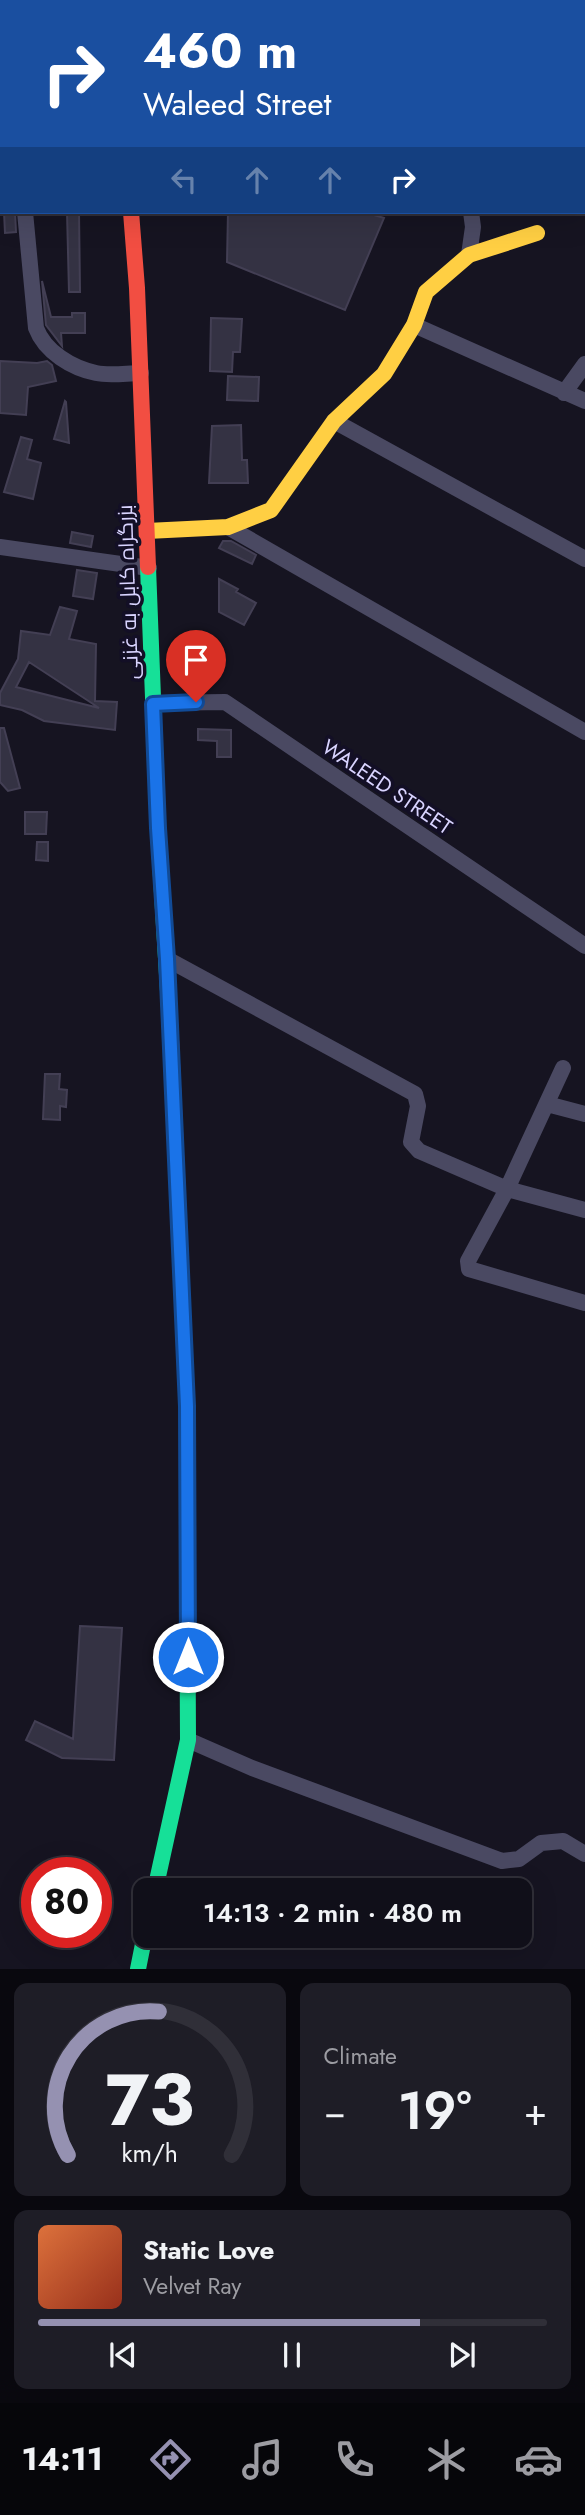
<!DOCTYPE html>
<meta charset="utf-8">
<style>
body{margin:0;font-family:Jost,Cairo,sans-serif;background:#1e1d26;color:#f1f3f6;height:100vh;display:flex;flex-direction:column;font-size:26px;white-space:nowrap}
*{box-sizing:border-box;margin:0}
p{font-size:23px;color:#9c9ca2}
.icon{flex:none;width:38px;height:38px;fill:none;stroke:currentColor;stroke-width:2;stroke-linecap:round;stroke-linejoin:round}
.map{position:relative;height:1969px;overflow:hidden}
.details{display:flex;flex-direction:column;gap:14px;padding:14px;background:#09080e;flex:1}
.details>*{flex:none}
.hud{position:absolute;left:0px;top:0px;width:586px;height:214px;box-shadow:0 7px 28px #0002,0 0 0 2px #302f38;background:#1a4fa0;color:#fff;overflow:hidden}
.speed{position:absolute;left:21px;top:1857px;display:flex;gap:14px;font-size:35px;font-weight:700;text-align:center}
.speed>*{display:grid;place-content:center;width:91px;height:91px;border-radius:50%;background:#100f19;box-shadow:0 7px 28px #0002,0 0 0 2px #302f38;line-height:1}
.speed .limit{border:10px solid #d22;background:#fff;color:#111}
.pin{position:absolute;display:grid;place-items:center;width:60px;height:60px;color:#fff;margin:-72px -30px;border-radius:50% 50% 50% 0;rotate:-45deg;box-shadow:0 0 7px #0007}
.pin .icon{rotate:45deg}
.me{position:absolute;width:77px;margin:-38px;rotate:0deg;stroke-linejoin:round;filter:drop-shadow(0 0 5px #0008)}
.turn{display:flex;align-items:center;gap:24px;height:147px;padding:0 28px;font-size:32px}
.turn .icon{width:91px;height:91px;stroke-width:2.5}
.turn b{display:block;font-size:49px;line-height:60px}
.lanes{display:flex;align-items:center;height:66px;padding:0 28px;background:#0003;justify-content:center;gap:35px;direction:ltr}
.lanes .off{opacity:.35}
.big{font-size:52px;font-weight:600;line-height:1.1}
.details .widget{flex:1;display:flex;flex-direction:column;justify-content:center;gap:10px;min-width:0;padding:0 24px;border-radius:14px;background:#1e1d26}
.details .dial{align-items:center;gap:0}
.dial svg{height:182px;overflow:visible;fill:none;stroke:#302f38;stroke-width:7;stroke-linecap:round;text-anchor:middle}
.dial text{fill:#f1f3f6;stroke:none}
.song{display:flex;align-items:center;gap:21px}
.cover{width:84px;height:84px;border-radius:10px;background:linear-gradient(135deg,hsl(20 70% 55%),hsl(10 70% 35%))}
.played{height:7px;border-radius:4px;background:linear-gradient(90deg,#9591b1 75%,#302f38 75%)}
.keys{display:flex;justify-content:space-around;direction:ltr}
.heat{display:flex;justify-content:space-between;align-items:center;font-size:38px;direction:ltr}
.details .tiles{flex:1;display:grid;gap:14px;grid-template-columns:1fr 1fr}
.widget:last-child{grid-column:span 2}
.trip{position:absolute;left:133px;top:1878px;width:399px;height:70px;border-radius:14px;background:#100f19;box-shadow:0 7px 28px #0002,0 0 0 2px #302f38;font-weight:600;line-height:70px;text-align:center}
.dock{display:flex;height:112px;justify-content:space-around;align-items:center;background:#06060a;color:#9c9ca2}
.dock .icon{width:49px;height:49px}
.dock .current{color:#9591b1}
.dock b{font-size:32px;color:#f1f3f6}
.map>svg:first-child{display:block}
.building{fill:#343243;stroke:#433f54;stroke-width:2;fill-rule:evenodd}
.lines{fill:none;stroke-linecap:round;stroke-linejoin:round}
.street{stroke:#4a4962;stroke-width:16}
.fast{stroke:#16e098;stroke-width:16}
.slow{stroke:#ffcf43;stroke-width:16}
.jam{stroke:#f24e42;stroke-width:16}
.route-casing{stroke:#114b97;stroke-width:18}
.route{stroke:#1a73e8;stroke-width:12}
.labels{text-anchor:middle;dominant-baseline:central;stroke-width:7;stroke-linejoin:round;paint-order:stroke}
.street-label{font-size:21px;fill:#d9d4ff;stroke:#130f26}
</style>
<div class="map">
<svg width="585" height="1969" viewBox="0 0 585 1969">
<rect width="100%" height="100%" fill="#161421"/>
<!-- building -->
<path class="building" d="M4,212H15L16,232L5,233Z
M67,212H79L80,292H69Z
M228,212H364L384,218L345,310L227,262Z
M42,281L51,317H72V313H85V333H61L62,346L46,325Z
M211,318L242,319L240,352H233L232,372L210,371Z
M0,361L37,363L47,361L52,365L56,381L28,387L26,415L0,413Z
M228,376L259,377L258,401L227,400Z
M65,401L66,402L69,443L54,439Z
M241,425L242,460H247L248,483H209L212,426Z
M21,437L32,440L27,459L41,463L33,499L4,492Z
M72,532L93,536L91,547L70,543Z
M223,541H231L256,555L252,564L219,548Z
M77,570L97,573L93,599L73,596Z
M219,579L238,589L236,592L256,603L244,625L219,612Z
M60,607L77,611L69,639L96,644L95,701L117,702L115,730L44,721L22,710L0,705V693L18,659L21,631L50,635ZM29,662L87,700L99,708L16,687Z
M0,728H4L20,788L8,791L0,782Z
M198,729L231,730V757H217V741L198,740Z
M25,812H47L46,834H25Z
M37,842H48V861L36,860Z
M45,1074H60L59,1089L67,1090L66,1107L60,1106V1120L43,1119Z
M80,1626L122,1628L114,1760L62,1758L26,1740L35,1721L73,1739Z"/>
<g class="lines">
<!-- street -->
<path class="street" d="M436,0V2
M584,22H585
M584,87H585
M0,171H2
M25,212L36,328C45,352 72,368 96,373C110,376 127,373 141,373
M469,255L473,227L471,212
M414,325L585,401
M564,393L585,364
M334,421L585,559
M228,527L585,732
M0,547L149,568
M153,703L225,702L585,946
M167,959L415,1094L418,1106L411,1142L419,1151L507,1189L585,1210
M563,1068L507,1189L468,1261L469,1269L585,1303
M547,1104L585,1114
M188,1740L252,1768L502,1861L519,1859L541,1843L563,1841L585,1854"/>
<!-- fast -->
<path class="fast" d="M148,567L158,828L171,1040
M155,1890L188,1740L187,1536
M138,1969L145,1934"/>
<!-- slow -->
<path class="slow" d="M89,0L90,2
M147,531L228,527L271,510L334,421L384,374L414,325L426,292L469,255L537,233"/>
<!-- jam -->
<path class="jam" d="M131,212L137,288L148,567
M171,1040L187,1406V1536"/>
</g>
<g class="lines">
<!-- route casing -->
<g class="route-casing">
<path id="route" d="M188,1657L187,1406L167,959L158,828L153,704L196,702"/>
</g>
<!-- route -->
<use href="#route" class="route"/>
</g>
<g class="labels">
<!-- street labels -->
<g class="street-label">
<text transform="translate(128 592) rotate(-92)">بزرگراه کابل به غزنی</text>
<text transform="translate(387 787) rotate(34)">WALEED STREET</text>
</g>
</g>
</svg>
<div class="speed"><div class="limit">80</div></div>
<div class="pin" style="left:196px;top:702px;background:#d93025"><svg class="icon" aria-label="arrive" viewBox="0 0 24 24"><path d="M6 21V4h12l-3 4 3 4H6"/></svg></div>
<svg class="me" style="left:188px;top:1657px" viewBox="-20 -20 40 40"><circle r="17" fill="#1a73e8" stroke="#fff" stroke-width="3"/><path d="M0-11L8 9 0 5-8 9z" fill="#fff"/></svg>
<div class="trip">14:13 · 2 min · 480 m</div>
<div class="hud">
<div class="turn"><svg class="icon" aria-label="right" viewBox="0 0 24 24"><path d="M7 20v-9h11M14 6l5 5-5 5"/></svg><div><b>460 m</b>Waleed Street</div></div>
<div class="lanes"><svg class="icon off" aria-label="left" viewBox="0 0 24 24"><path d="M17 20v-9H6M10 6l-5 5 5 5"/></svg><svg class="icon off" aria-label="ahead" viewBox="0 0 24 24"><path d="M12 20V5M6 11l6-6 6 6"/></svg><svg class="icon off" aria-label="ahead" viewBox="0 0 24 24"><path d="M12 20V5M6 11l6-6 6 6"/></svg><svg class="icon" aria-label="right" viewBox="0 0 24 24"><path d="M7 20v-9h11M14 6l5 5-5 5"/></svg></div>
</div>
</div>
<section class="details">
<div class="tiles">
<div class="widget dial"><svg viewBox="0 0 100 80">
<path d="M14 69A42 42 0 1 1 86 69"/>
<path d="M14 69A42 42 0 0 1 54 6" stroke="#9591b1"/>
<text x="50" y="56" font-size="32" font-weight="700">73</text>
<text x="50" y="72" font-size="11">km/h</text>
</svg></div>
<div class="widget"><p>Climate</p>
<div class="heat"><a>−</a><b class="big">19°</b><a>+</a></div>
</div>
<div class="widget">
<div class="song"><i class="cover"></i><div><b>Static Love</b><p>Velvet Ray</p></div></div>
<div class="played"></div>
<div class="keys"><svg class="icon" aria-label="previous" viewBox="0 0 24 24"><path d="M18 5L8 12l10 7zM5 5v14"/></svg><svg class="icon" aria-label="pause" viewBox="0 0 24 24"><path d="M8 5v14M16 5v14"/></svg><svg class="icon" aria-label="next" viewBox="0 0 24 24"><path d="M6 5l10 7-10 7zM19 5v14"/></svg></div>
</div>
</div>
</section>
<nav class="dock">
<b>14:11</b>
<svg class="icon current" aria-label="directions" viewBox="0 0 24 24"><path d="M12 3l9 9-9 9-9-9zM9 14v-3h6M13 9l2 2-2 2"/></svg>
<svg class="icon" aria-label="music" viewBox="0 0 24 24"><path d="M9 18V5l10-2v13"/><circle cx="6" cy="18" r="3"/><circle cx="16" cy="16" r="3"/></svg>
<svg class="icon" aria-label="phone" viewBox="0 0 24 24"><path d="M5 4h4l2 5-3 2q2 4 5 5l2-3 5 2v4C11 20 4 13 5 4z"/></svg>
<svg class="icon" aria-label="climate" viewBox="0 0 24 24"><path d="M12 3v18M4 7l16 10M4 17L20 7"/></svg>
<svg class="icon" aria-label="car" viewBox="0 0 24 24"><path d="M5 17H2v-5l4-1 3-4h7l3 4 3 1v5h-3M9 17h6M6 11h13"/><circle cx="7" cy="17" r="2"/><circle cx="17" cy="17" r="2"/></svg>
</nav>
